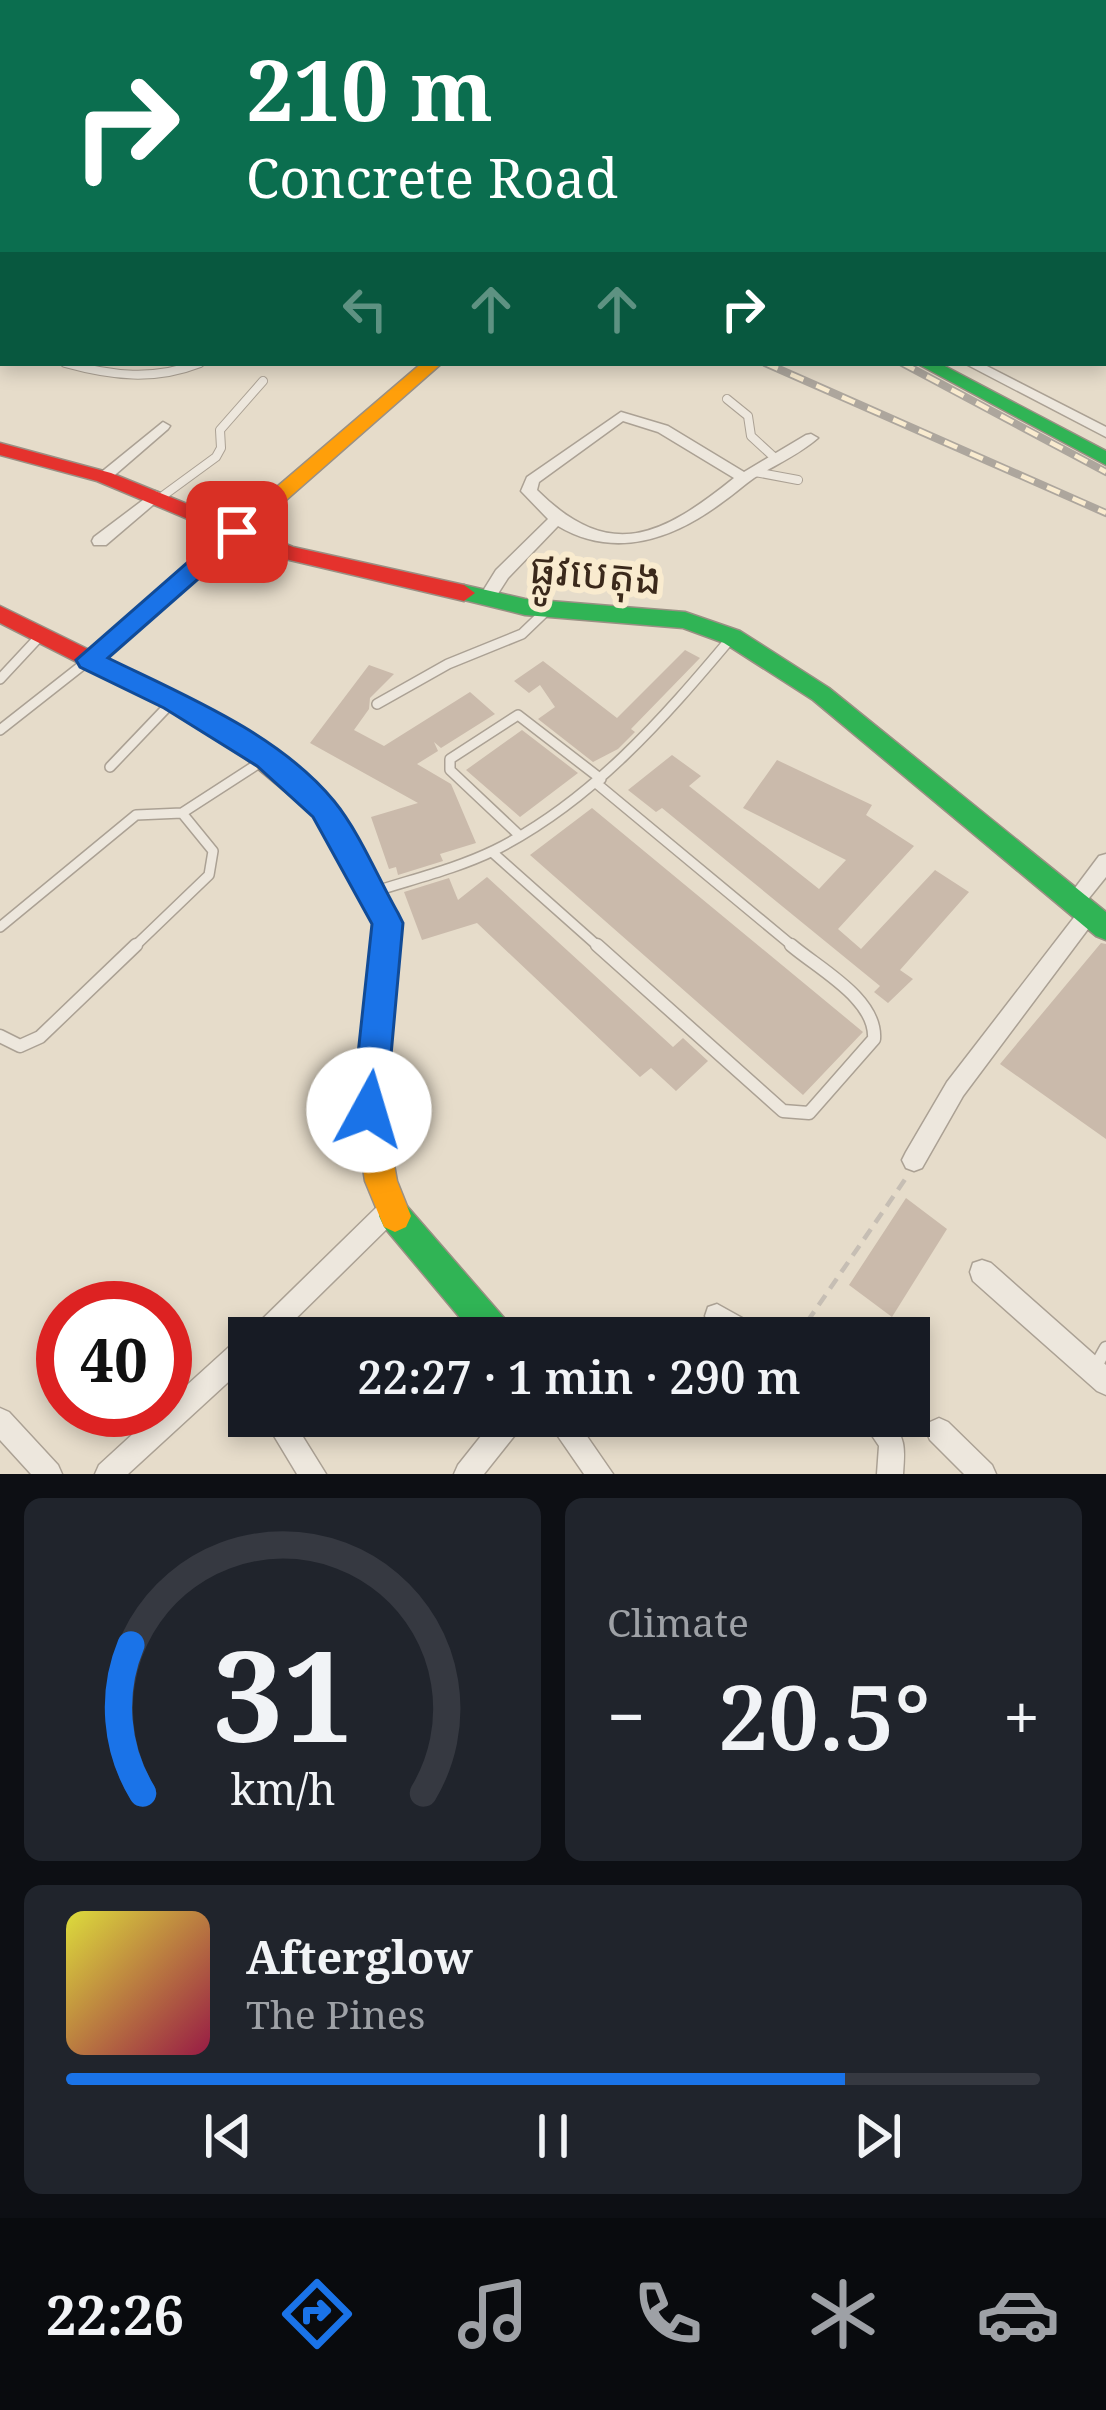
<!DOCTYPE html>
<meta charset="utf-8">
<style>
body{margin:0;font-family:"Noto Serif","Noto Sans Khmer",serif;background:#20242c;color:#f1f3f6;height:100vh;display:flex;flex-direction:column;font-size:45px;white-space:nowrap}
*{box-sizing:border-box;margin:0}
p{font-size:39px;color:#9ea1a6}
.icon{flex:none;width:66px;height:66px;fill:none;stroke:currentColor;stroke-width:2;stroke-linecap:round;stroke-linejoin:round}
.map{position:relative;height:1474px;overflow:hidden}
.panel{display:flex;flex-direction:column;gap:24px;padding:24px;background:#0d0f14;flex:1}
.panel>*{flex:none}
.hud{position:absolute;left:0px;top:0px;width:1107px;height:366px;box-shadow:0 6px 18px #0003;background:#0b6e4f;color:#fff;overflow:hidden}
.speed{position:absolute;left:36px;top:1281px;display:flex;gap:24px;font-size:60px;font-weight:700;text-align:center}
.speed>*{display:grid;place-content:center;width:156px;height:156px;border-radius:50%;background:#171b24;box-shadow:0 6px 18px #0003;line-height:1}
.speed .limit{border:18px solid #d22;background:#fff;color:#111}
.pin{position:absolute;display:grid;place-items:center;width:102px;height:102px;color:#fff;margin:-51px;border-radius:24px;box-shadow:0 6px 18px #0006}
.me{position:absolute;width:132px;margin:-66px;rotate:6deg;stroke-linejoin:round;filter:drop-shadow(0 0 9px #0008)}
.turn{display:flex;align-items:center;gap:42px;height:252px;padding:0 48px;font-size:54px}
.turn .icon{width:156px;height:156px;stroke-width:2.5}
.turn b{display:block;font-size:84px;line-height:102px}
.lanes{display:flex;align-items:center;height:114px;padding:0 48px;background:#0003;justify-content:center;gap:60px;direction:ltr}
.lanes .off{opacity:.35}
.big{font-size:90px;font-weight:600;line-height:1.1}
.panel .card{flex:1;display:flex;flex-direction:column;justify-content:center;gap:18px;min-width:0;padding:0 42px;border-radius:18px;background:#20242c}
.panel .dial{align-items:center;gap:0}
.dial svg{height:312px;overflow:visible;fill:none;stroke:#363941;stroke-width:7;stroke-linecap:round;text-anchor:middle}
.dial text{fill:#f1f3f6;stroke:none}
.song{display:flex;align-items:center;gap:36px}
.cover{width:144px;height:144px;border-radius:18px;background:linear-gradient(135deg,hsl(60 70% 55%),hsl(340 70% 35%))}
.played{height:12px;border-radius:6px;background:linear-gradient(90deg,#1a73e8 80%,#363941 80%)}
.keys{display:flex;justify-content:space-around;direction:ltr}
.heat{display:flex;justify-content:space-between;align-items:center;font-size:66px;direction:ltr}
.panel .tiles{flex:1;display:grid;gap:24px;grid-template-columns:1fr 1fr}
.card:last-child{grid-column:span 2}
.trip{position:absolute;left:228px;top:1317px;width:702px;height:120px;border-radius:0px;background:#171b24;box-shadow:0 6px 18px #0003;font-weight:600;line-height:120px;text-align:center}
.dock{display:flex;height:192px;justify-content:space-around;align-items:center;background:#090b0e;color:#9ea1a6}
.dock .icon{width:84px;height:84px}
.dock .active{color:#1a73e8}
.dock b{font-size:54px;color:#f1f3f6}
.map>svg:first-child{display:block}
.building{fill:#cabaab}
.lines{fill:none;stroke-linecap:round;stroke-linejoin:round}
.lane-far2-casing{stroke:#aba194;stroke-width:10}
.lane-far1-casing{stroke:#aba194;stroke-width:12}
.lane-casing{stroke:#aba194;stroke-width:15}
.street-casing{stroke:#aba194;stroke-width:3}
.fast-casing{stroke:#9a9084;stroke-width:3}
.slow-casing{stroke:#9a9084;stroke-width:3}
.jam-casing{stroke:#9a9084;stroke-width:3}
.path-far1{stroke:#c6beb4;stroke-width:3;stroke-dasharray:4.5 3;stroke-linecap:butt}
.path{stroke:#c6beb4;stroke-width:4.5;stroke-dasharray:12 8;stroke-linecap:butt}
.lane-far2{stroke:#ede7dd;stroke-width:8}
.lane-far1{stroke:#ede7dd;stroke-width:9}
.lane{stroke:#ede7dd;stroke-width:12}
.street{fill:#ede7dd;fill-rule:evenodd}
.fast{fill:#30b455;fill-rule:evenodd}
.slow{fill:#ff9f0a;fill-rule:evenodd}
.jam{fill:#e5322d;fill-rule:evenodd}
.rail-far1-casing{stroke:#ada69d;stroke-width:6}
.rail-casing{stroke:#ada69d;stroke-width:8}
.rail-far1{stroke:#f9ebcf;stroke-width:3;stroke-dasharray:10;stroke-linecap:butt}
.rail{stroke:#f9ebcf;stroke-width:4.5;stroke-dasharray:14;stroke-linecap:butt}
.route{fill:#1a73e8;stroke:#114b97;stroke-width:3}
.labels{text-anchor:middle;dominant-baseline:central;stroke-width:12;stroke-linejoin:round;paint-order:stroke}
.street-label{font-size:42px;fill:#3b291b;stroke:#f9ebcf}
</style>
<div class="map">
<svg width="1106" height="1474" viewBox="0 0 1106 1474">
<rect width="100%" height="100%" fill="#e6dcca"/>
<!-- building -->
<path class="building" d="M685,650L700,658L631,729L635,732L618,749L593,762L538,719L555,707L540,685L529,693L514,681L543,661L617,718Z
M369,665L394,674L370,698L369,709L354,730L384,746L470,692L495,714L441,748L434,742L438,751L417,764L451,784L476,843L440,854L443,861L398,875L396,867L389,869L371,817L418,803L310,743Z
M522,730L578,773L520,817L466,770Z
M672,755L701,776L689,786L819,889L846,860L743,808L777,760L872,805L866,815L914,846L838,929L861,949L935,870L969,892L900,970L913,979L888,1003L874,992L880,986L662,808L656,812L628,790Z
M592,808L863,1032L803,1095L530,855Z
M487,877L673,1047L683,1038L708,1061L676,1091L651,1068L640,1077L477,923L422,940L404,892L449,878L458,900Z
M1101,943L1106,944V1139L1000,1064Z
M906,1198L947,1229L892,1317L849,1285Z"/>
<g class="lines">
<!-- lane-far2 casing -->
<g class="lane-far2-casing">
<path id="lane-far2" d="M65,363C112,376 154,381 200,363
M727,399L748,416L751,436L776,459
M755,472L798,480
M160,498L216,457L221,448L220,430L263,381"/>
</g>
<!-- lane-far1 casing -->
<g class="lane-far1-casing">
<path id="lane-far1" d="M0,679L41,635
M377,704L448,664L522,634L548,609
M0,730L89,660
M110,767L173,701
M596,783L795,948
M520,836L450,770V759L518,715L601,779
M492,852L600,948
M373,892C413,879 456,869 495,850C592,801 663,719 732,637
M0,927L136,815L182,813L267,758
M133,948L209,875L213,851L182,813"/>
</g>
<!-- lane casing -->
<g class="lane-casing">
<path id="lane" d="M597,945L783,1111L809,1113L874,1039C877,999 819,969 791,945
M0,1036L20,1046L40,1037L136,945
M1096,1366L1106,1348"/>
</g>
<!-- street casing -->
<g class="street-casing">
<path id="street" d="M384,0H397L401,3H388Z
M504,0H516L512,3H500Z
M1104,39H1106V45H1104Z
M1106,253V262L1104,263V254Z
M964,363H981L1106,427V437Z
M621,412L668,426L744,472L806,435L811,434L818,438C800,454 775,465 754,478C744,485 734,494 724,501C674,539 615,560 558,526L508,578L492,603H480L478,599L496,570L548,519L521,491L527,477ZM623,421L658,432L734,478C662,536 610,563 537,490L539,482Z
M163,422L170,426L168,429L109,480H99V474Z
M155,491L160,493V499L106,545H94L92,541L94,537Z
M237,527L245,532L242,536L95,664H83L80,660L83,656L232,528Z
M1106,854V877L1081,908L1094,909L1097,915L1094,921L963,1096L922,1168L914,1171L906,1168L902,1160L906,1152L947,1082L1079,911L1066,910L1063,904L1099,856Z
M390,1198L398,1202L402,1210L398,1218L276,1338H249V1363L128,1474H95L99,1465L159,1410H165V1405L240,1337L247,1334L382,1202Z
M982,1260L991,1263L1106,1365V1395L1097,1391L973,1281L970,1272L973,1263Z
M717,1304L762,1329L766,1338C742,1338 716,1341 705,1316L708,1307Z
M0,1408L9,1412L58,1465L62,1474H31L0,1440Z
M262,1416H290L326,1474H297Z
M497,1416H527L523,1425L484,1474H454L458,1465Z
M544,1416H573L613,1474H584Z
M859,1416H888C906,1439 905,1446 903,1474H877L879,1446Z
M939,1418L948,1422L992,1465L996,1474H964L930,1440L926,1431L930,1422Z"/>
</g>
<!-- fast casing -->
<g class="fast-casing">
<path id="fast" d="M286,0H302L304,3H288Z
M916,363H939L1106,451V465Z
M464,585L525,599L685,612L740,631L829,688L1106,912V940L1096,936L813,700L724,643L683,628L525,615L456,598L453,593L456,588Z
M395,1200L406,1205L511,1326L516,1338H477L384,1227L379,1216L384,1205Z"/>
</g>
<!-- slow casing -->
<g class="slow-casing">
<path id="slow" d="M422,363H442L244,537H230L227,532L230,527Z
M248,737L257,739L333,802L400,923L384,1110L397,1181L411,1216L406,1227L395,1232L384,1227L365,1181L354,1110L373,924L315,816L239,753L236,746L239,739Z"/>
</g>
<!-- jam casing -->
<g class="jam-casing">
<path id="jam" d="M0,443L111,473L293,547L464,585L475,593L464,601L281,558L97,481L0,455Z
M0,606L181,695L257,739L260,746L257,753H239L165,707L0,623Z"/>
</g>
<!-- path-far1 -->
<path class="path-far1" d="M202,0L209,3"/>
<!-- path -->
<path class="path" d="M796,1338L906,1178"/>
<!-- lane-far2 -->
<use href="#lane-far2" class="lane-far2"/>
<!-- lane-far1 -->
<use href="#lane-far1" class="lane-far1"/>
<!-- lane -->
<use href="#lane" class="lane"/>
<!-- street -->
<use href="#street" class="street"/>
<!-- fast -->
<use href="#fast" class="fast"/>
<!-- slow -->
<use href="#slow" class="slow"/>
<!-- jam -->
<use href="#jam" class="jam"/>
<!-- rail-far1 casing -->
<g class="rail-far1-casing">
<path id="rail-far1" d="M228,0L234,3"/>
</g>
<!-- rail casing -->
<g class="rail-casing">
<path id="rail" d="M765,363L1106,513
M902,363L1106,472"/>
</g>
<!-- rail-far1 -->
<use href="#rail-far1" class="rail-far1"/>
<!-- rail -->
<use href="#rail" class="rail"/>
</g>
<!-- route -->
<path class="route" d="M237,524L249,532L246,537L108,658C184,695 279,734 334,801C360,833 378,878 398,913L403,923L386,1110L381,1122L369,1126L357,1122L352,1110L372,924L313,817L257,766L164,708L80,667L76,660L229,526Z"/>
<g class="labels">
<!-- street labels -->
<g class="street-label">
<text transform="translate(596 572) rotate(5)">ផ្លូវបេតុង</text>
</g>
</g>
</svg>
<div class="speed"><div class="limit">40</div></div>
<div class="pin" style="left:237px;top:532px;background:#d93025"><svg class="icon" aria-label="arrive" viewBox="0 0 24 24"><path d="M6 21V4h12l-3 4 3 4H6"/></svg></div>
<svg class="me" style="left:369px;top:1110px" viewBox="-20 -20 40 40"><circle r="19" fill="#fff"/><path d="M0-13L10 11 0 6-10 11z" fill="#1a73e8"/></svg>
<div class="trip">22:27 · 1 min · 290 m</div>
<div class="hud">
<div class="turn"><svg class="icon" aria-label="right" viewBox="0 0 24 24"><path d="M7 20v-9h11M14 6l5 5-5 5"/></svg><div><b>210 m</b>Concrete Road</div></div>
<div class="lanes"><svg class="icon off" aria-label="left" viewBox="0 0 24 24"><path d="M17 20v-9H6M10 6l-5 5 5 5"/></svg><svg class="icon off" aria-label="ahead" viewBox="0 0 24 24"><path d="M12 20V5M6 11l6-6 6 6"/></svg><svg class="icon off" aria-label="ahead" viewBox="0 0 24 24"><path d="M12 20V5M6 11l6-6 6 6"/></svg><svg class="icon" aria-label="right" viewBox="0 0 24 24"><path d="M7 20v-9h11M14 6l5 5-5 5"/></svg></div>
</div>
</div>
<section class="panel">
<div class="tiles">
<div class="card dial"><svg viewBox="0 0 100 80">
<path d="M14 69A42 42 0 1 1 86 69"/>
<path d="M14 69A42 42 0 0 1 11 31" stroke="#1a73e8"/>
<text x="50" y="56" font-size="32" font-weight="700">31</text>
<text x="50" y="72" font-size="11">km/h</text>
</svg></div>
<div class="card"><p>Climate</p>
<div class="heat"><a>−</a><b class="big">20.5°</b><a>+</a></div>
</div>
<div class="card">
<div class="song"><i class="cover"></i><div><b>Afterglow</b><p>The Pines</p></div></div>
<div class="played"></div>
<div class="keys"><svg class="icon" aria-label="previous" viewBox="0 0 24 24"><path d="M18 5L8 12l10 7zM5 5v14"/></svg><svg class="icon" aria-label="pause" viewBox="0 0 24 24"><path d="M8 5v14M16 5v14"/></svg><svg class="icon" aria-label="next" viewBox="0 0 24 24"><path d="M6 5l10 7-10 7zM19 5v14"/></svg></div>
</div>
</div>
</section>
<nav class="dock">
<b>22:26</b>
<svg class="icon active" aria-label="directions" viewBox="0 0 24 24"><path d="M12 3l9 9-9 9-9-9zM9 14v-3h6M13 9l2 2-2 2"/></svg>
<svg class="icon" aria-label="music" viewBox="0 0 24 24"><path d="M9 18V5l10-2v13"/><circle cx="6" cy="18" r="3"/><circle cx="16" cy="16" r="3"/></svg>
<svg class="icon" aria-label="phone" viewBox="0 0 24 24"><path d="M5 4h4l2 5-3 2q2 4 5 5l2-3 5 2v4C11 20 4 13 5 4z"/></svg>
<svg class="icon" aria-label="climate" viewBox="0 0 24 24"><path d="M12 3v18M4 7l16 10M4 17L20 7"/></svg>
<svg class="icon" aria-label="car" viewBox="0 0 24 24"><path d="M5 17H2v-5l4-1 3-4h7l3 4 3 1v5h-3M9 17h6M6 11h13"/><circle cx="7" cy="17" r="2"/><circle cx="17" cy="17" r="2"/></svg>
</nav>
